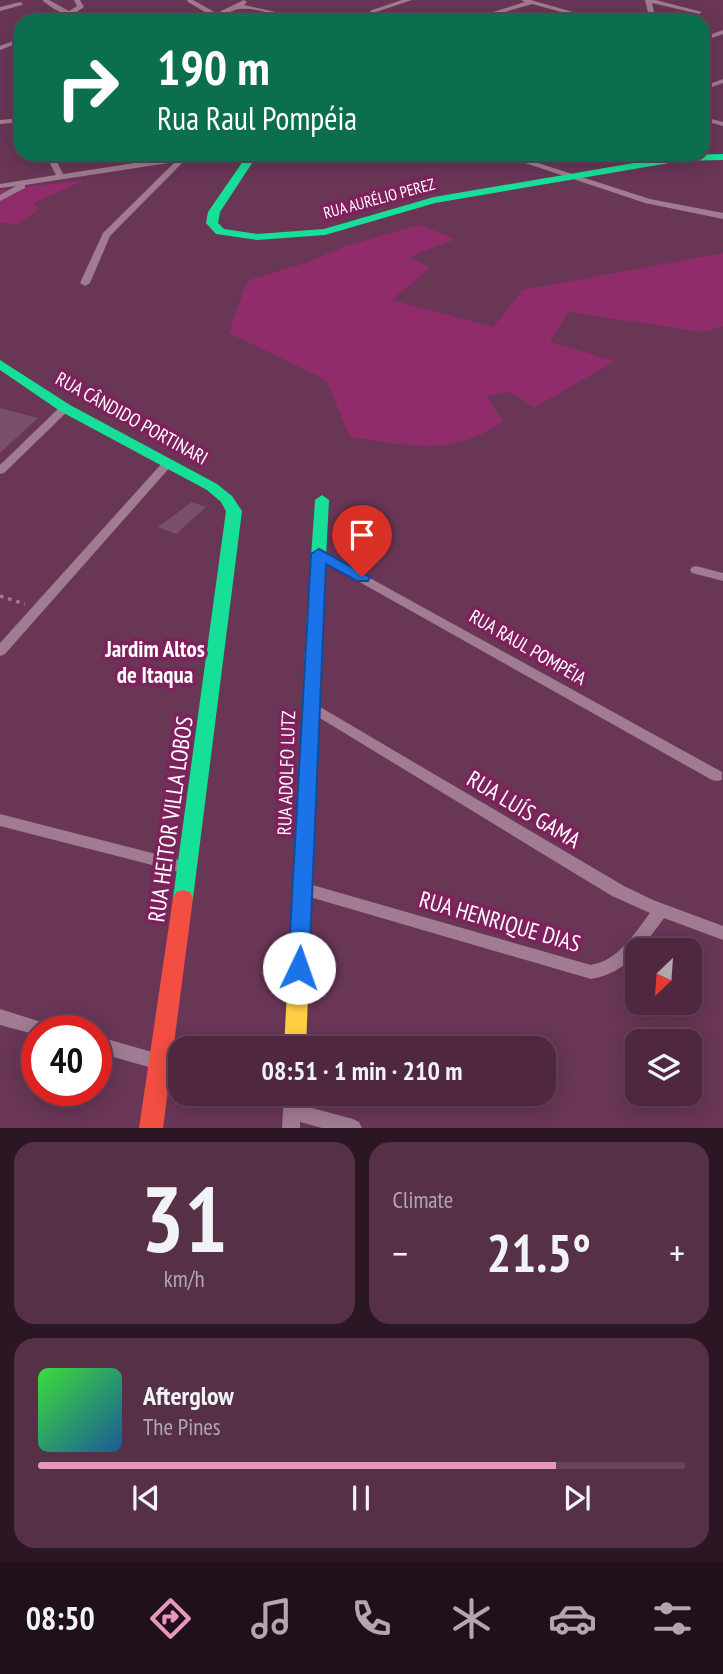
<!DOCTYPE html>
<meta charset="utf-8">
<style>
body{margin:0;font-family:"PT Sans Narrow",sans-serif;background:#553047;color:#f1f3f6;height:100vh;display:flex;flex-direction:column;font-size:26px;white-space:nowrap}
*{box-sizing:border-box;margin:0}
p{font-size:23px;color:#b3a6b1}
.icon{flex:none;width:38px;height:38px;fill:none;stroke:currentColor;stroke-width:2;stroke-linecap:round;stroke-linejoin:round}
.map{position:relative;height:1128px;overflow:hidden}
.panel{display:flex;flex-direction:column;gap:14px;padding:14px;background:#2b1623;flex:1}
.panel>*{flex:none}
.hud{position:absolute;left:14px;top:14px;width:696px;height:147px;border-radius:21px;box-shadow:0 4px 18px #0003,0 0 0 2px #664459;background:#0b6e4f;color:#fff;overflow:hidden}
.needle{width:46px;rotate:205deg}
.buttons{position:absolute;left:625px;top:938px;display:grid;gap:14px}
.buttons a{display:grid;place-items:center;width:77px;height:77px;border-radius:14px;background:#4f2840;box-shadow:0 4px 18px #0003,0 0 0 2px #664459;font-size:35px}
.speed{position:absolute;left:21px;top:1015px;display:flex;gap:14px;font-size:35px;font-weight:700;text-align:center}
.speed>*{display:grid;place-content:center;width:91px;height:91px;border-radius:50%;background:#4f2840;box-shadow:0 4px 18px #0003,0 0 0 2px #664459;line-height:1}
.speed .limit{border:10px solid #d22;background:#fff;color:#111}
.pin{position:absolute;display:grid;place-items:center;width:60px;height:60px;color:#fff;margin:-72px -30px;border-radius:50% 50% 50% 0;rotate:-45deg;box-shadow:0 0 7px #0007}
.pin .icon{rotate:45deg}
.me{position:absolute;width:77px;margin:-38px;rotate:3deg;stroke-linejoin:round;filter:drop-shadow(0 0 5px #0008)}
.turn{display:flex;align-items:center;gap:24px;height:147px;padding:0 28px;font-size:32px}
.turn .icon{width:91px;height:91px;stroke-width:2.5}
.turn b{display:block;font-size:49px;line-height:60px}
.big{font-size:52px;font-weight:700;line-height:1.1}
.panel .tile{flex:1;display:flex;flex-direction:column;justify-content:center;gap:10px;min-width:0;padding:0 24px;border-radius:21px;background:#553047}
.panel .dial{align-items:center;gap:0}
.dial b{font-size:91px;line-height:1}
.song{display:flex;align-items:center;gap:21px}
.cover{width:84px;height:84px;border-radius:10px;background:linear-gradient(135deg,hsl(120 70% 55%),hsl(210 70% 35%))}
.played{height:7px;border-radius:4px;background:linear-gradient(90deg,#e797bd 80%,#664459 80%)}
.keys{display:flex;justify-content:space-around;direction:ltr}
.heat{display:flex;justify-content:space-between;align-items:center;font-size:38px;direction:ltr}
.panel .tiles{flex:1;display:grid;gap:14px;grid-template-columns:1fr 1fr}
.tile:last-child{grid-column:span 2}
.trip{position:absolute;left:168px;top:1036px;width:388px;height:70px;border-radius:21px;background:#4f2840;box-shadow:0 4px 18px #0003,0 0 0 2px #664459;font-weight:700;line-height:70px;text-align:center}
.tab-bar{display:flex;height:112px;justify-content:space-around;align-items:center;background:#20101a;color:#b3a6b1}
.tab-bar .icon{width:49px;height:49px}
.tab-bar .current{color:#e797bd}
.tab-bar b{font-size:32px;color:#f1f3f6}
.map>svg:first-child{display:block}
.green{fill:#902c6c}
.building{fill:#794f6a}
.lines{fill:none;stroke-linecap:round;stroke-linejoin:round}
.path{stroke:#a07b92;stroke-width:3.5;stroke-dasharray:3.5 5;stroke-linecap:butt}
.street{fill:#a07b92;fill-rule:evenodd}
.fast{fill:#16e098;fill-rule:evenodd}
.slow{fill:#ffcf43;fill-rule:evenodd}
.jam{fill:#f24e42;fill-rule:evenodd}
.route{fill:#1a73e8;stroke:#114b97;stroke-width:2}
.labels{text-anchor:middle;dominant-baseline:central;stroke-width:7;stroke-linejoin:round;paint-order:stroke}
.far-street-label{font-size:16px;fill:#fff;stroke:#7e215c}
.street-label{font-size:19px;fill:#fff;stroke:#7e215c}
.quarter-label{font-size:23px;font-weight:bold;fill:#fff;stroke:#7e215c}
.near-street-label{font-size:23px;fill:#fff;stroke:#7e215c}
</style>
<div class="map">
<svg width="723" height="1128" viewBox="0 0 723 1128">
<rect width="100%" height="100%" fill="#693656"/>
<!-- green -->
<path class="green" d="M84,180L34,203L39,210L15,225L0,222V190Z
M419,225L456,239L409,257L430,268L392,300L493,327L523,290L723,253V326L703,332L568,312L550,342L615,361L534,408L511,392L486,396L503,421C453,458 407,445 350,437L326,380L229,333L247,281L305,263L346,246Z"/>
<!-- building -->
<path class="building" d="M0,408L38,418L0,453Z
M192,502L206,507L176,534L158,527Z"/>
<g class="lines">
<!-- path -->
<path class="path" d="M0,596L25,604"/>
<!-- street -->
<path class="street" d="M42,0H49L69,11L77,6L74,0H80L84,7L75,13L106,21C82,21 60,16 42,0Z
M187,0H193L218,14L221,11L244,0L247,2L244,5L285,14L291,21H285L281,16C258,11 236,0 219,21H213L215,18L188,2Z
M402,0H412L376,12L364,21H357L372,10Z
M521,0H531L604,21H594L532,4L474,21H464L525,2Z
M645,0H656L702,12L699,14L652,3L656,21H650Z
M20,2L23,4L22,5L0,11V7Z
M723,30V34L704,41V37Z
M21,38V42L0,50V46Z
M723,79V83L704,90V86Z
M704,117L723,122V126L704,121Z
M21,118V122L0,124V120Z
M45,154H53L63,174L194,154H214L185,160L110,236L90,283L85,286L80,283L103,233L175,162L25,185V188L0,201V195L16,186L0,188V184L56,175Z
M498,154H510L650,199L723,213V219L645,203Z
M65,405L69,406L70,408L69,410L4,473L0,474V465L61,406Z
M168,460L174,463L172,465L5,654L0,656V643L164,461Z
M319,550L722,772V780L717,781L712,780L315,557L313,554L315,551Z
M696,566L723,573V581L692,573L690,570L692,567Z
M310,701L624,886L653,900L723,926V940L664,918C643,946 628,973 591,979L296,893L294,888L296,883L302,882L591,965C619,960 634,934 650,913L612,896L305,709L303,706L305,703Z
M0,814L187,862L192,864L195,868L192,872L187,874L0,826Z
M0,1009L54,1026L56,1031H37V1035L0,1025Z
M96,1036L159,1054L165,1056L168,1062L165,1068L159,1070L96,1052Z
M284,1094H302L301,1105L353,1119L359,1122L362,1128H322L300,1122V1128H282Z"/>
<!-- fast -->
<path class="fast" d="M248,154H258L220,212L218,223L224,229L257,234L324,229L434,197L681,155L723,154V160L681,161L435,203L325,235L257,240L216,234L206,223L208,212Z
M0,360L70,405L217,484L232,496L242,511L193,898L190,904L183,906L176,904L173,898L226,511L221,502L207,490L60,411L0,370Z
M322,495L329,500L323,614L315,620L307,614L315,500Z"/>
<!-- slow -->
<path class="slow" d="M315,608L323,614L306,1048H284L307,614Z"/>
<!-- jam -->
<path class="jam" d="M183,890L190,892L193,898L163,1128H139L173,898L176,892Z"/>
</g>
<!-- route -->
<path class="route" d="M319,549L370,577L368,581H357L326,564L309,968L306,975L299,977L291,975L288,968L311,554Z"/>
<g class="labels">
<!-- far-street labels -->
<g class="far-street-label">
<text transform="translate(379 198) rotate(-15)">RUA AURÉLIO PEREZ</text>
</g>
<!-- street labels -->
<g class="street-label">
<text transform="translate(132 418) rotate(29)">RUA CÂNDIDO PORTINARI</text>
<text transform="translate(528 647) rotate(30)">RUA RAUL POMPÉIA</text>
<text transform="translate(286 773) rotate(-88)">RUA ADOLFO LUTZ</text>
</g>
<!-- quarter labels -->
<g class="quarter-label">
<text x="155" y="648">Jardim Altos<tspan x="155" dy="26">de Itaqua</tspan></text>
</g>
<!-- near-street labels -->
<g class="near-street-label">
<text transform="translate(524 809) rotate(31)">RUA LUÍS GAMA</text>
<text transform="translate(170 819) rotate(-82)">RUA HEITOR VILLA LOBOS</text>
<text transform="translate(500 921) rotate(16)">RUA HENRIQUE DIAS</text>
</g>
</g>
</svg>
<div class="buttons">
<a><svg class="needle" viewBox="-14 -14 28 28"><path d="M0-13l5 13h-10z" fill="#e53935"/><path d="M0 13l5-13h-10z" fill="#b3a6b1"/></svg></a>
<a><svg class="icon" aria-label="layers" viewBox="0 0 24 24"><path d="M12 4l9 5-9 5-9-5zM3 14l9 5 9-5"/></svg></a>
</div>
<div class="speed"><div class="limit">40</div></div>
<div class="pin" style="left:362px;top:577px;background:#d93025"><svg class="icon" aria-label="arrive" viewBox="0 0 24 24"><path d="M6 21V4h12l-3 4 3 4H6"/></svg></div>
<svg class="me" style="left:299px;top:968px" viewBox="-20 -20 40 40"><circle r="19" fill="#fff"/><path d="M0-13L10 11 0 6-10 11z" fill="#1a73e8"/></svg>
<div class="trip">08:51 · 1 min · 210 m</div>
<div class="hud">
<div class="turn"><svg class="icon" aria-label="right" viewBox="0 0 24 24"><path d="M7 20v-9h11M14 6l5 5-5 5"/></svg><div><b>190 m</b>Rua Raul Pompéia</div></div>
</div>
</div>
<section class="panel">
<div class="tiles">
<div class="tile dial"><b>31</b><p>km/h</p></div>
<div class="tile"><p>Climate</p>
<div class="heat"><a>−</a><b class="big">21.5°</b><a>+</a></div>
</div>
<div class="tile">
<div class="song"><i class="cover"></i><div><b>Afterglow</b><p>The Pines</p></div></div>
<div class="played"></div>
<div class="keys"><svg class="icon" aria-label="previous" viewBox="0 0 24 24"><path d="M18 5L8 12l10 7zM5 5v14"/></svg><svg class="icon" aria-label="pause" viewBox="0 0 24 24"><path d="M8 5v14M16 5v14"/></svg><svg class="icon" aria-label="next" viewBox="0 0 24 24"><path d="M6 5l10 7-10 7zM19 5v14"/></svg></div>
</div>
</div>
</section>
<nav class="tab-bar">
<b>08:50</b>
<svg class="icon current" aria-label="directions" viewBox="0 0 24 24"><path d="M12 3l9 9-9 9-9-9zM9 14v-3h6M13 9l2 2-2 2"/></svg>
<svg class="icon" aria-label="music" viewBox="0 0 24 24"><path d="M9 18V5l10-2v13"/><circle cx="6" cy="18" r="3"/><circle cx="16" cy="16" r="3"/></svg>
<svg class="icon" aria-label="phone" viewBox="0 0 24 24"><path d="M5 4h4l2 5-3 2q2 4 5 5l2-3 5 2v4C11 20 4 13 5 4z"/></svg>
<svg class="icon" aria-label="climate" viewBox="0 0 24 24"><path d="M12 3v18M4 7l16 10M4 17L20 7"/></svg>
<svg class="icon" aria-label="car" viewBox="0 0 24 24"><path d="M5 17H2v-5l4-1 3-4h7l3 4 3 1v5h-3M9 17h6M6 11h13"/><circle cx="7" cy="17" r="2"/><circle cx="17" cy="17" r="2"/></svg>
<svg class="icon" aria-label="filters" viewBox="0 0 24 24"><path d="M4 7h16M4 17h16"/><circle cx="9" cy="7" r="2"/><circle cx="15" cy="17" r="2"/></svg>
</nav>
